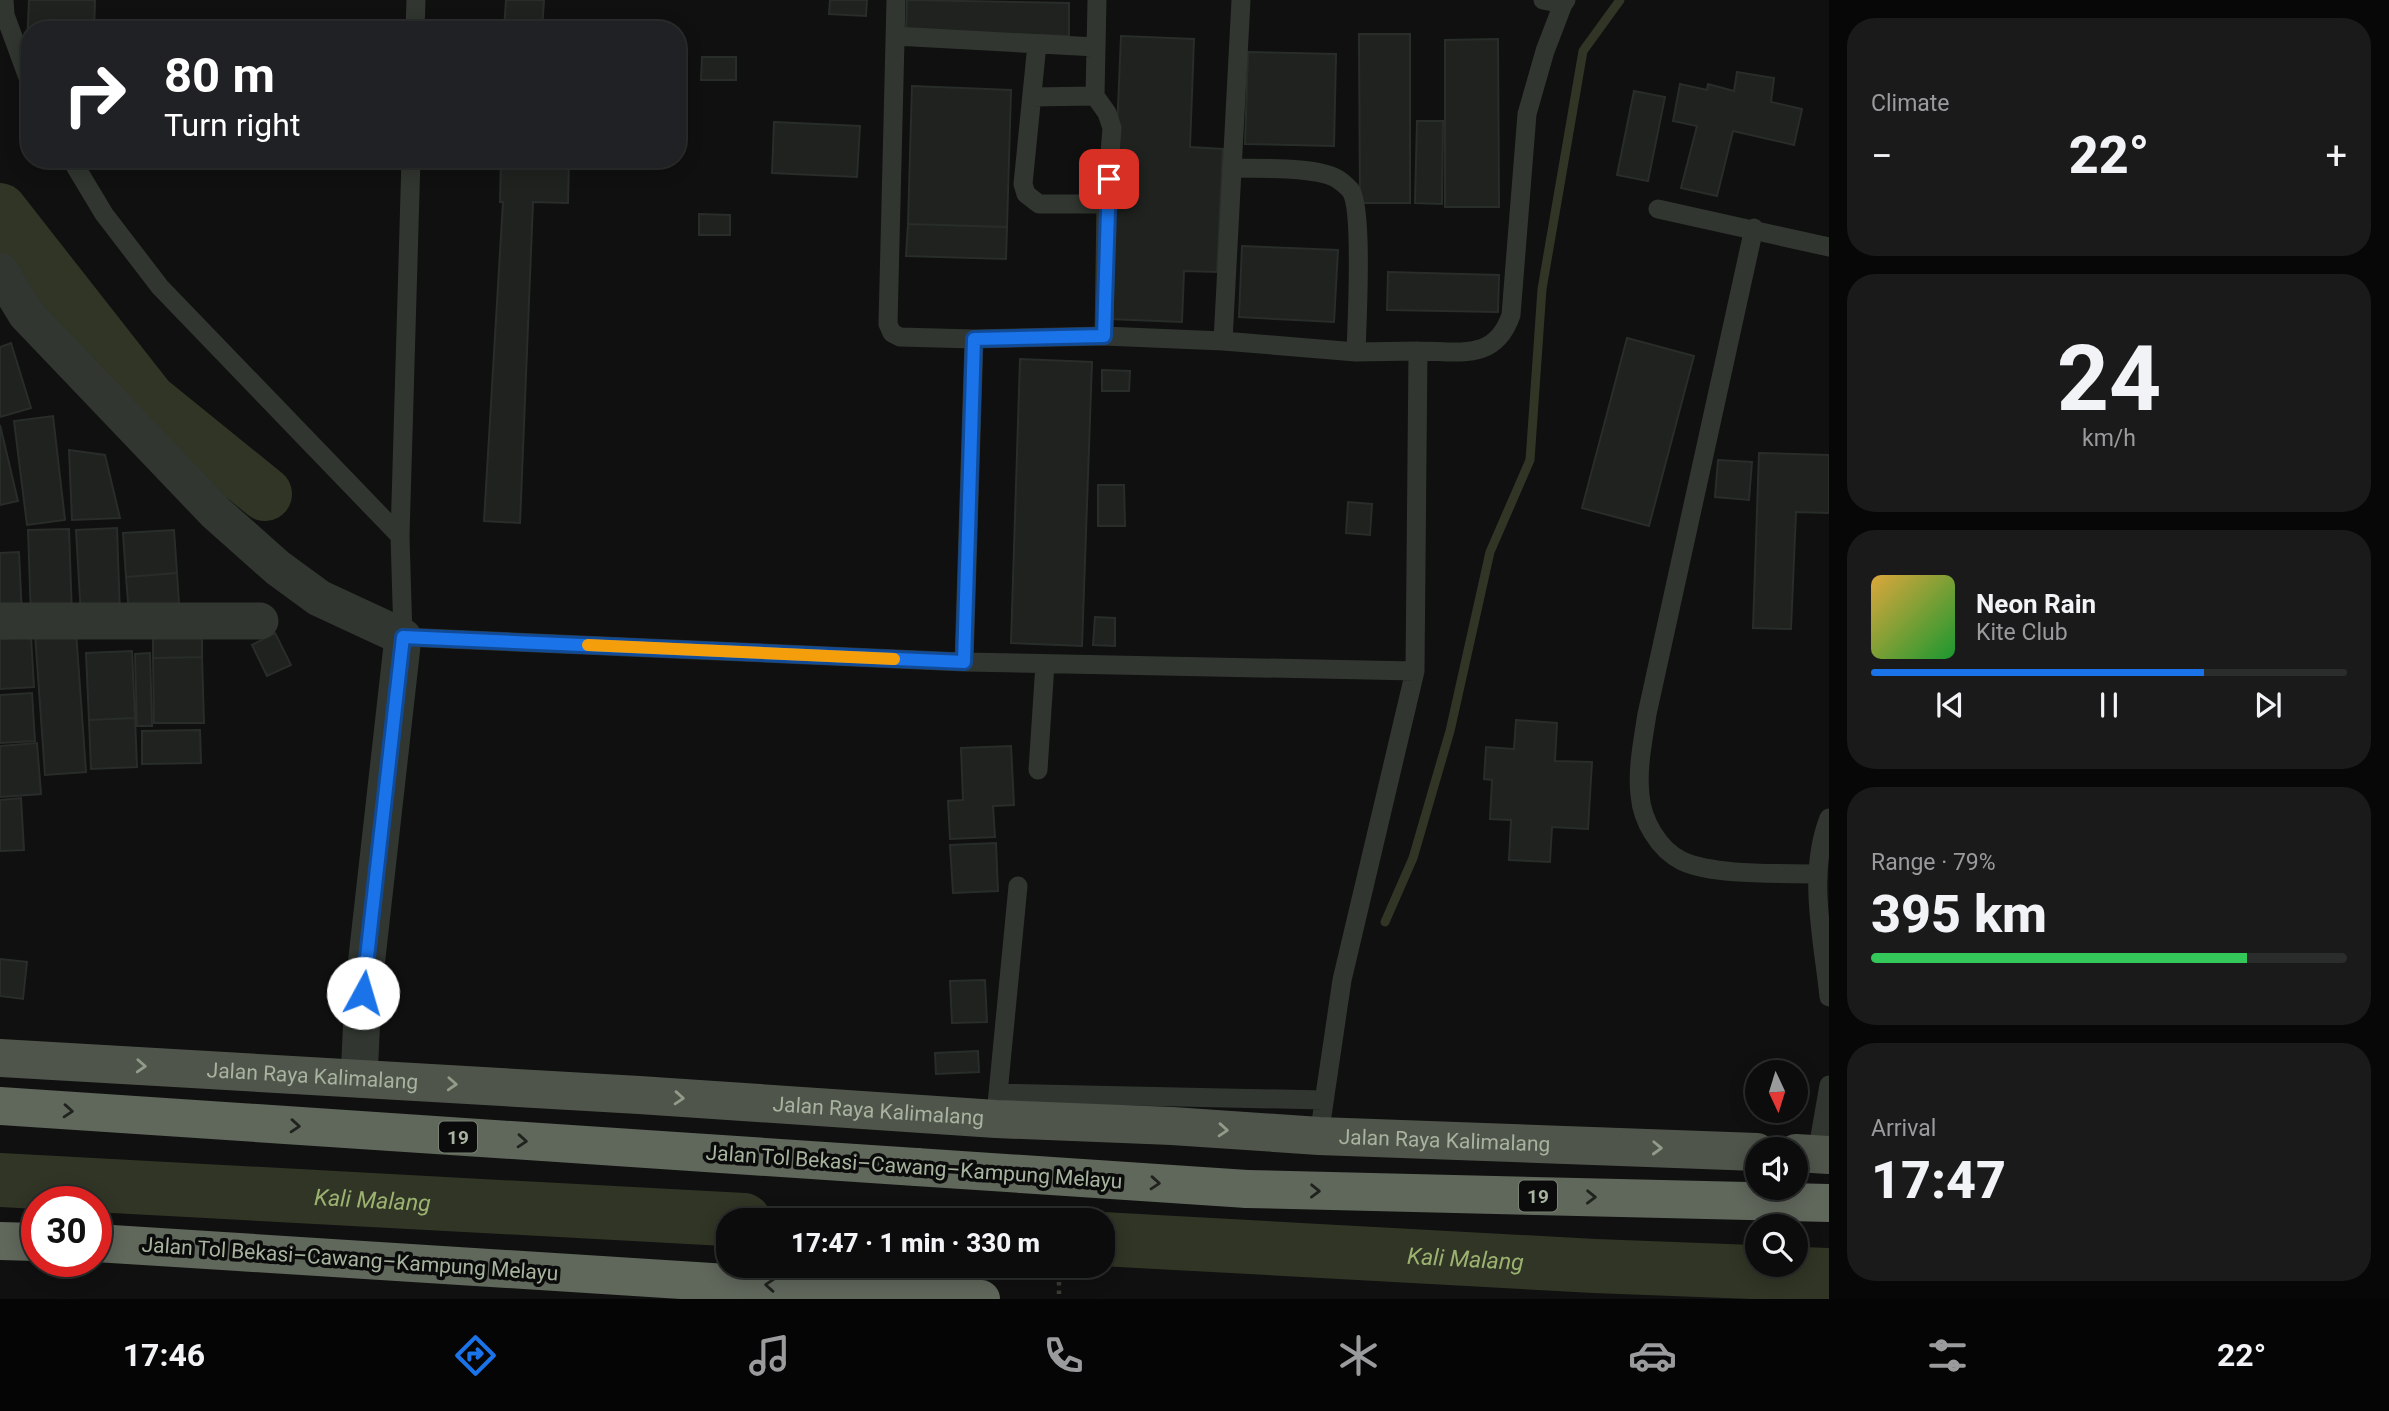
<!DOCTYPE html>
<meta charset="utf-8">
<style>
body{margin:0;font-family:Roboto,sans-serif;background:#191a19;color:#f1f3f6;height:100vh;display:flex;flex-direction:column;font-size:26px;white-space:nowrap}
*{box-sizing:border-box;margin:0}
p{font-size:23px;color:#9a9b9d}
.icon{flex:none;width:38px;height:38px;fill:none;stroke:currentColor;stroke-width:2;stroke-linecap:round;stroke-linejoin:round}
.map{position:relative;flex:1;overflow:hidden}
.side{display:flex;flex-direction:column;gap:18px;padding:18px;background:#060706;width:560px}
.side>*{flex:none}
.hud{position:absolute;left:21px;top:21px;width:665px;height:147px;border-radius:28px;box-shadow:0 4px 18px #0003,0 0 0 2px #2b2c2c;background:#202124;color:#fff;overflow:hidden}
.needle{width:46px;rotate:176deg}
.fabs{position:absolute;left:1745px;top:1060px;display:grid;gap:14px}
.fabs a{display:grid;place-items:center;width:63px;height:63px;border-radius:50%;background:#0b0c0b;box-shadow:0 4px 18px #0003,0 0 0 2px #2b2c2c;font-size:35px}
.speed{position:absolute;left:21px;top:1186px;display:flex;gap:14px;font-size:35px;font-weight:700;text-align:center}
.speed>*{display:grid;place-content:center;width:91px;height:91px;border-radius:50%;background:#0b0c0b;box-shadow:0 4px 18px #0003,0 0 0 2px #2b2c2c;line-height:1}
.speed .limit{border:10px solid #d22;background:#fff;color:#111}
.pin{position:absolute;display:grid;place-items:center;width:60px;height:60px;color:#fff;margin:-30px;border-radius:14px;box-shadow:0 4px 10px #0006}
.me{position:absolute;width:77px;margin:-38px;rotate:6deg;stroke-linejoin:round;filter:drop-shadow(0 0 5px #0008)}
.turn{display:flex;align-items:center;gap:24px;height:147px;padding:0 28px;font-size:32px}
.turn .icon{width:91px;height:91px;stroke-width:2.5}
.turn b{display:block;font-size:49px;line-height:60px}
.big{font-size:52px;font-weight:800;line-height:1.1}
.side .widget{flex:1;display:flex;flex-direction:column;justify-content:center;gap:10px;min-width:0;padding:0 24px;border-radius:28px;background:#191a19}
.side .dial{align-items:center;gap:0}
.dial b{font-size:91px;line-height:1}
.song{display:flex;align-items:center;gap:21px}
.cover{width:84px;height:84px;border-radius:10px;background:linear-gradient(135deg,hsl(40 70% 55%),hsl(130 70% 35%))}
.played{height:7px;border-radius:4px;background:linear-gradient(90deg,#1a73e8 70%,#2b2c2c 70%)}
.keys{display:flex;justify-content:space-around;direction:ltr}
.heat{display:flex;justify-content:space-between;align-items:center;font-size:38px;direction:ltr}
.charge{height:10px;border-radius:5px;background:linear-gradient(90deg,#34c759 79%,#2b2c2c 0)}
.trip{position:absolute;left:716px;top:1208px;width:399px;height:70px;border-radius:28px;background:#0b0c0b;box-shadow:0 4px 18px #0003,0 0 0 2px #2b2c2c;font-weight:800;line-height:70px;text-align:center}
.tabs{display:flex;height:112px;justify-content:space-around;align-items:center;background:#040504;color:#9a9b9d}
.tabs .icon{width:49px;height:49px}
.tabs .active{color:#1a73e8}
.tabs b{font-size:32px;color:#f1f3f6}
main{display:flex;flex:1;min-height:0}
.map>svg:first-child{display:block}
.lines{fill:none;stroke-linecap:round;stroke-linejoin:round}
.stream{stroke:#303525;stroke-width:9}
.river{stroke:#303525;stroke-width:54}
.building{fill:#1f221f;stroke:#292d29;stroke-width:2}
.path{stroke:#393d36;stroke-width:4.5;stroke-dasharray:3.5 5;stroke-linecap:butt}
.lane{stroke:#313630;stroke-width:19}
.street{stroke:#313630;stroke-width:37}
.primary{stroke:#4f554b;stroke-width:38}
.highway{stroke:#60675b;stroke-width:38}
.highway-bridge{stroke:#60675b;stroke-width:38}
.oneway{stroke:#919c8a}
.oneway2{stroke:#20221e}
.route-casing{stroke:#114b97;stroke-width:18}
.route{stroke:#1a73e8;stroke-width:12}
.slow{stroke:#f59e0b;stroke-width:12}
.labels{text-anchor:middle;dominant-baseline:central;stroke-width:7;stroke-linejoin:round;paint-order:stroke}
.shield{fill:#0a0b0a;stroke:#788172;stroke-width:2}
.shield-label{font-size:19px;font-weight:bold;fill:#a7b39f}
.street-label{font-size:21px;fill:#a7b39f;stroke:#0a0b0a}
.water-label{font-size:23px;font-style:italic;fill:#9cb271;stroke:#0a0b0a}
</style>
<main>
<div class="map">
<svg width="1829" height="1299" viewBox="0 0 1829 1299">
<rect width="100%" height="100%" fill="#0f100f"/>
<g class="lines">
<!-- stream -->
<path class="stream" d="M1385,922L1413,858L1450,731L1490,552L1530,460L1542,289L1583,51L1620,0
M957,1265L963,1287"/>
<!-- river -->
<g class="river">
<path d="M0,210L149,400L265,494"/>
<path id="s1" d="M0,1180L744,1220"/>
<path id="s2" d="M1102,1239L1595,1266L1829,1275"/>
</g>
</g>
<!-- building -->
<path class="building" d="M29,0H95L94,30H30V48H27Z
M506,0H544L542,30H504Z
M830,0H867L866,16L829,14Z
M907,0L1069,3V36L906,31Z
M1359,34H1410V203H1360Z
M1121,36L1194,39L1190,147L1223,149L1217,272L1184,271L1182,322L1109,319Z
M1498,39L1499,207H1445V40Z
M1248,52L1336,54L1334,146L1245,144Z
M702,57H736V80H701Z
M1737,72L1774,78L1771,102L1802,109L1794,145L1733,131L1717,196L1681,188L1697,126L1673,121L1680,84L1707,90L1708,84L1734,91Z
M912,86L1011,90L1007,227L908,224Z
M1634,91L1665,97L1648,181L1617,175Z
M1417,121H1443L1442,204L1415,203Z
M774,122L860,126L857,177L772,173Z
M501,159H569L568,203L533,202L520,523L484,521L503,202H500Z
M699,214L730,215V235H699Z
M908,224L1007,227L1006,259L906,256Z
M1242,246L1338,250L1334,322L1239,317Z
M1388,272L1499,275L1498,312L1387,310Z
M1627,338L1694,356L1649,526L1582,508Z
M11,343L31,408L0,417V347Z
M1020,359L1092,362L1082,646L1011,643Z
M1102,370L1130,371L1129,391H1102Z
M53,416L65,520L27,525L14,421Z
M0,425L18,501L0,505Z
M69,450L105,455L120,518L72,520Z
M1759,453L1829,455V513L1796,512L1791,629L1753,628Z
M1718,460L1752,462L1749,500L1715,497Z
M1098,485H1124L1125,526H1098Z
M1348,502L1372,504L1370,535L1346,533Z
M117,528L120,615L81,616L76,530Z
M69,529L72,616L31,618L28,530Z
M174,530L177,573L126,577L123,533Z
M19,552L22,616L0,618V553Z
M177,573L180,620L129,614L126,577Z
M1095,617L1115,618V646L1093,645Z
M202,629V657L153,658V630Z
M76,631L86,772L45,775L35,634Z
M275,633L291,665L267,676L252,645Z
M31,637L34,687L0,689V639Z
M132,651L135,718L89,720L86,653Z
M150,653L152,726H137L135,654Z
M202,657L204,723H154L153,658Z
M32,693L35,741L0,743V695Z
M135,718L137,767L91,769L89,720Z
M1516,720L1557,723L1555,761L1592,762L1588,829L1552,827L1550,862L1509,860L1511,820L1490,819L1492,780L1484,779L1486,747L1514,749Z
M200,730L201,763L142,764V731Z
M37,743L41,794L0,797V746Z
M1011,746L1014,805L993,806L995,837L950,839L948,801L963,800L961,748Z
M21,798L24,850L0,851V800Z
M996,843L998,891L953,893L950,845Z
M0,959L27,962L23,999L0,996Z
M985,980L987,1022L952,1023L950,981Z
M978,1051L979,1072L936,1074L935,1053Z"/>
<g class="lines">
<!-- path -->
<path class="path" d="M1059,1265V1299"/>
<!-- lane -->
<path class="lane" d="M4,0L5,15L30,83
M896,0L888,324L892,333L900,337L974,339L1104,336L1223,341L1356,352L1418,351
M1097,0L1095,96L1107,113L1112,128L1106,204L1104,336
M1543,0L1563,4
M415,30L416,0
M895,36L1096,47
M1037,44L1023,184L1026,194L1039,204H1106
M1032,97L1095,96
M71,159L104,214L160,287L400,536
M411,159L400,536L403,637L964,662L1415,671
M1233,168C1258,169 1320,166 1339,180C1342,182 1349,188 1351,191C1363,210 1357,323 1356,352
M1658,209L1829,247
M1754,228L1647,714C1643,741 1637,768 1640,795C1642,820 1658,849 1682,861C1715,876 1780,873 1817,874
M1223,341L1241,0
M964,662L974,339
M1038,770L1045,664
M1829,818C1807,874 1823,938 1829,997
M998,1093L1324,1100
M997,1104L1018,886
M1319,1136L1342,980L1415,671L1418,351C1459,351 1495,362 1511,315L1527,114L1545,51L1563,4L1566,0
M1817,1154L1829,1085"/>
<!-- street -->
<path class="street" d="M0,271L26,314L216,513L278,568L319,598L403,637L363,993L359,1079
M0,621H260"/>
<!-- primary -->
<g class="primary">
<path id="s3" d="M0,1058L639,1095L996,1119L1172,1126L1319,1136L1757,1152"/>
<path d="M1796,1153L1829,1155"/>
</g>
<!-- highway -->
<path class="highway" d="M0,1106L916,1167
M1247,1189L1829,1203
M0,1241L37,1242
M96,1243L981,1299"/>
<!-- highway-bridge -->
<path class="highway-bridge" d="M916,1167L1247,1189"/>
</g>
<!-- one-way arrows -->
<defs><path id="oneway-chevron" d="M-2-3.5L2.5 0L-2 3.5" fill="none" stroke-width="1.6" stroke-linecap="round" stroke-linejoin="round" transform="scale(1.75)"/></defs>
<g class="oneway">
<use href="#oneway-chevron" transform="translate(141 1066) rotate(3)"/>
<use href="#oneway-chevron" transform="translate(452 1084) rotate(3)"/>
<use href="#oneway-chevron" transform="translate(679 1098) rotate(4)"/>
<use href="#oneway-chevron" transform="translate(1223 1130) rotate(4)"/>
<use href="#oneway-chevron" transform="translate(1657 1148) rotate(2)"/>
</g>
<g class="oneway2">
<use href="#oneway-chevron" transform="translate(68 1111) rotate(4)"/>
<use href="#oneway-chevron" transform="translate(295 1126) rotate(4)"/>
<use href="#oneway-chevron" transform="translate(522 1141) rotate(4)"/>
<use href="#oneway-chevron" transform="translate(1155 1183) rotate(4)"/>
<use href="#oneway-chevron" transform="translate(1315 1191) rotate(1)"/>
<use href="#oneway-chevron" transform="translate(1591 1197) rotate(1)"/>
<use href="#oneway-chevron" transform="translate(770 1285) rotate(-176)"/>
</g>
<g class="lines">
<!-- route casing -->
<g class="route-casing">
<path id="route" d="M363,993L403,637L964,662L974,339L1104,336L1109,179"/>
</g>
<!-- route -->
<use href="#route" class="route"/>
<!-- slow -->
<path class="slow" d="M588,645L894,659"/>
</g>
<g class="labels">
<!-- shield labels -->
<g class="shield">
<rect x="439" y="1121.5" width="38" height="31" rx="5"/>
<rect x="1519" y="1180.5" width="38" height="31" rx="5"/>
</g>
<g class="shield-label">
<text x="458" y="1137">19</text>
<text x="1538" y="1196">19</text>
</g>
<!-- street labels -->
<g class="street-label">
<text stroke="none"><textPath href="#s3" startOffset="313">Jalan Raya Kalimalang</textPath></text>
<text stroke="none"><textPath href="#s3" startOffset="880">Jalan Raya Kalimalang</textPath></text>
<text stroke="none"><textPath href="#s3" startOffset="1447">Jalan Raya Kalimalang</textPath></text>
<text transform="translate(914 1167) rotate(4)">Jalan Tol Bekasi–Cawang–Kampung Melayu</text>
<text transform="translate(350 1259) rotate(4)">Jalan Tol Bekasi–Cawang–Kampung Melayu</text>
</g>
<!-- water labels -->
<g class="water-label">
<text stroke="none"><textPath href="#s1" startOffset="373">Kali Malang</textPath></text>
<text stroke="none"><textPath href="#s2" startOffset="364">Kali Malang</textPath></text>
</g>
</g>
</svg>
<div class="fabs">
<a><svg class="needle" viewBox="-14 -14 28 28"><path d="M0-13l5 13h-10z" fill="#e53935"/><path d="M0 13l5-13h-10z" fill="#9a9b9d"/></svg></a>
<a><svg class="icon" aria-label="sound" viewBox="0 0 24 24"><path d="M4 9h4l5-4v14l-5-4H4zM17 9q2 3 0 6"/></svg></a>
<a><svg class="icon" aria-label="search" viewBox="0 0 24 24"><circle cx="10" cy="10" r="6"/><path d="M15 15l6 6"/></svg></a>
</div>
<div class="speed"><div class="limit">30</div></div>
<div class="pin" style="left:1109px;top:179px;background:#d93025"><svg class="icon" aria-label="arrive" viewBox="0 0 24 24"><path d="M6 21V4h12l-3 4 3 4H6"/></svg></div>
<svg class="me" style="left:363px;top:993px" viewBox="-20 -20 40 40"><circle r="19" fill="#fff"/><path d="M0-13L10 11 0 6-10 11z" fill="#1a73e8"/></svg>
<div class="trip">17:47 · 1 min · 330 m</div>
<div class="hud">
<div class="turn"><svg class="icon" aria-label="right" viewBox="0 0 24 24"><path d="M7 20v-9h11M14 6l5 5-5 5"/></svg><div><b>80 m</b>Turn right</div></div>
</div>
</div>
<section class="side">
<div class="widget"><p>Climate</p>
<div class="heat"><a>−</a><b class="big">22°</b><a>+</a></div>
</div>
<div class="widget dial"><b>24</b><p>km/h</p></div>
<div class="widget">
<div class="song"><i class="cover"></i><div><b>Neon Rain</b><p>Kite Club</p></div></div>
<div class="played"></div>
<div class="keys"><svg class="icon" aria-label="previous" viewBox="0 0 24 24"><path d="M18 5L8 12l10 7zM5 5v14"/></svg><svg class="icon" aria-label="pause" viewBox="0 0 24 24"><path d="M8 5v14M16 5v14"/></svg><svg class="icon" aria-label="next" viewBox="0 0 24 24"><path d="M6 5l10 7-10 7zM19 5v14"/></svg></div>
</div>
<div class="widget"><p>Range · 79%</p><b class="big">395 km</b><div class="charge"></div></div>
<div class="widget"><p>Arrival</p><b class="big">17:47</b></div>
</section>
</main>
<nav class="tabs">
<b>17:46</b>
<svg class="icon active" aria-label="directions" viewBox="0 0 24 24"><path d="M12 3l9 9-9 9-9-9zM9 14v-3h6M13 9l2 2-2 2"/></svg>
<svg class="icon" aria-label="music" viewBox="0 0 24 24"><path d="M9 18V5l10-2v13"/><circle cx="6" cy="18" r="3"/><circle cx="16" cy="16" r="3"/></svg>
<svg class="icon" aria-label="phone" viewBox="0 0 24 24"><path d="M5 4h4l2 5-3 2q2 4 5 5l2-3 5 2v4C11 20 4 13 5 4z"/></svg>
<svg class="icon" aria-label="climate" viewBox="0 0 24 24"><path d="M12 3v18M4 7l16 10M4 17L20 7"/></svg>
<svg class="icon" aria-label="car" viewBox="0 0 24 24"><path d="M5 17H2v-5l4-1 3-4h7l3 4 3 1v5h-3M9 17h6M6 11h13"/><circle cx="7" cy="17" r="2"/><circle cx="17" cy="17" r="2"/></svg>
<svg class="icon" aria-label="filters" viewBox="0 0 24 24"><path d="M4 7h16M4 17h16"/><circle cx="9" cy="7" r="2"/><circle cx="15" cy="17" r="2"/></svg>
<b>22°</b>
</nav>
